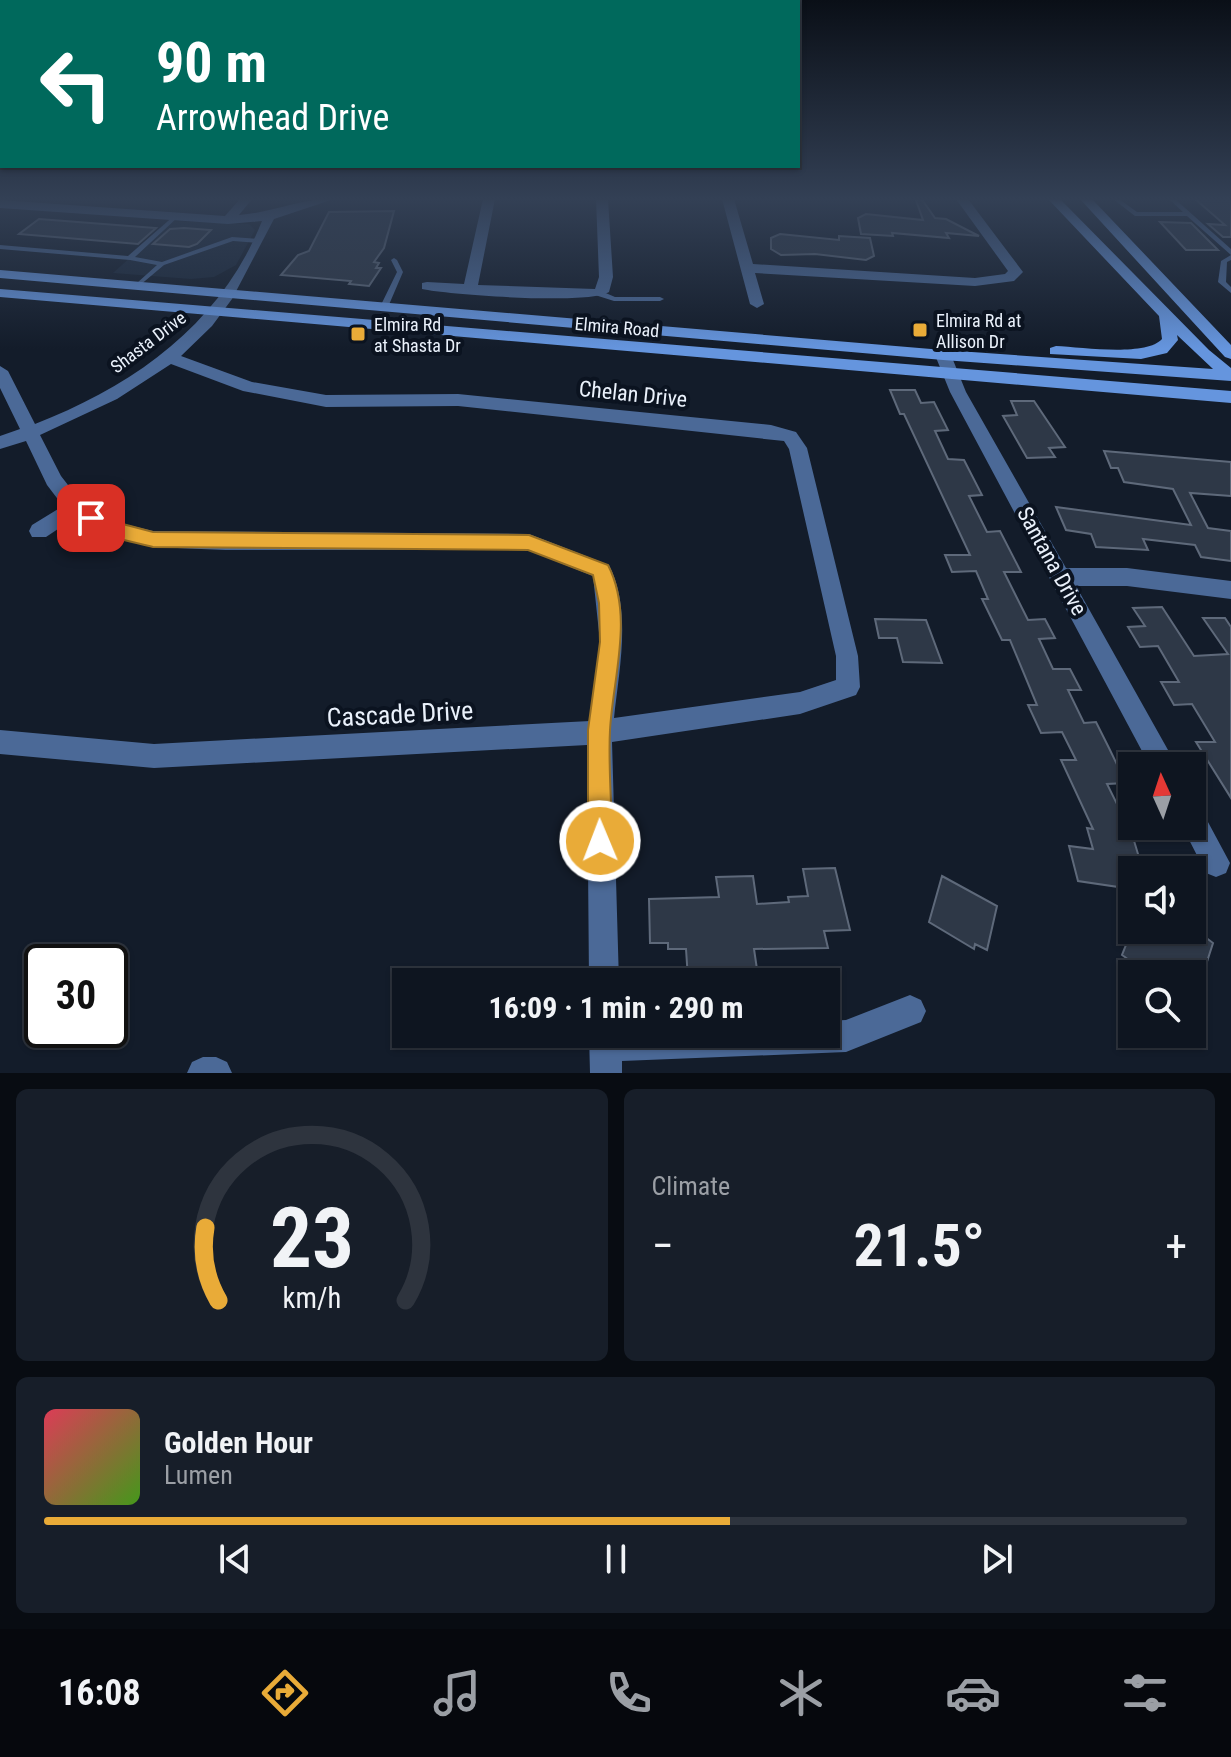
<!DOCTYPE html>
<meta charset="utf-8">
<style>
body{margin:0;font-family:"Roboto Condensed",sans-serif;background:#171e29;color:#f1f3f6;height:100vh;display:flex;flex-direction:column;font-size:30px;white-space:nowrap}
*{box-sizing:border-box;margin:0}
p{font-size:26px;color:#9b9fa5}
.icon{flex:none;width:44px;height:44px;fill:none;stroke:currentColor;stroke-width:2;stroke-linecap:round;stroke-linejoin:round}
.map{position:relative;height:1073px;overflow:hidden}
.panel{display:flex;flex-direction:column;gap:16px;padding:16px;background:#080c12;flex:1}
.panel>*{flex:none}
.banner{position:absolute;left:0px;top:0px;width:800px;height:168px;box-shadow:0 2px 6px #0004,0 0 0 2px #2e343e;background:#00695c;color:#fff;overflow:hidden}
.needle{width:52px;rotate:357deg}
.fabs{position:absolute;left:1118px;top:752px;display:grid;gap:16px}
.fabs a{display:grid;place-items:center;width:88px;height:88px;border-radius:0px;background:#0e1520;box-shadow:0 2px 6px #0004,0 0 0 2px #2e343e;font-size:40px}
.speed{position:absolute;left:24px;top:944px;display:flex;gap:16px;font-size:40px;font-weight:700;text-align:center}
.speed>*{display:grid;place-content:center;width:104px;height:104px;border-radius:50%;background:#0e1520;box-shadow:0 2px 6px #0004,0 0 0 2px #2e343e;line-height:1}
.speed .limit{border:4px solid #111;border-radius:12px;background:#fff;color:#111}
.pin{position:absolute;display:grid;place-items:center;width:68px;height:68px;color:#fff;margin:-34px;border-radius:16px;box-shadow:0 4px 12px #0006}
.me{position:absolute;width:88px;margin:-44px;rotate:359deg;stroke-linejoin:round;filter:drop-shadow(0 0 6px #0008)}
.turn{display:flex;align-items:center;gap:28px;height:168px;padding:0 24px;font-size:36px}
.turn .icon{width:104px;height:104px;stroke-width:2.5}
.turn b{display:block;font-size:56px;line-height:68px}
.big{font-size:60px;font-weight:700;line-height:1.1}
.panel .card{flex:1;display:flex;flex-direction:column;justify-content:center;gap:12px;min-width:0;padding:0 28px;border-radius:12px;background:#171e29}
.panel .dial{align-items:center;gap:0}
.dial svg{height:208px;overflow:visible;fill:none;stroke:#2e343e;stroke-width:7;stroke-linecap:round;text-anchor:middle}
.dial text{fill:#f1f3f6;stroke:none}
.song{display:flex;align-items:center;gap:24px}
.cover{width:96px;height:96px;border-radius:12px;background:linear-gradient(135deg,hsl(350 70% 55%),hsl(100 70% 35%))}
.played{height:8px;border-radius:4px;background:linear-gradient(90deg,#e9ab38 60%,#2e343e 60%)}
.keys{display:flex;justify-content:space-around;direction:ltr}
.heat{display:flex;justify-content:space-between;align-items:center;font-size:44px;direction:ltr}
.panel .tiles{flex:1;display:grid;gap:16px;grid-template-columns:1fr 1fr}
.card:last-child{grid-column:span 2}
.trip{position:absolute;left:392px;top:968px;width:448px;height:80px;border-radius:0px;background:#0e1520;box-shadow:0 2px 6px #0004,0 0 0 2px #2e343e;font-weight:700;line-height:80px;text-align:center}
.menu{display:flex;height:128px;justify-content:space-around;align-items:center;background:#06080d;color:#9b9fa5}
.menu .icon{width:56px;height:56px}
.menu .active{color:#e9ab38}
.menu b{font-size:36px;color:#f1f3f6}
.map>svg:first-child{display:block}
.built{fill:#1b283a}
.building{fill:#2e3847;stroke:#5e697a;stroke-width:2}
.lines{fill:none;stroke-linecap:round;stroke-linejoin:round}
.service{fill:#4b6997;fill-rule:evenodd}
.minor{fill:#4b6997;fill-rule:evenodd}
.secondary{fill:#6595de;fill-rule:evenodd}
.route{fill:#e9ab38;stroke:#976f24;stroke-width:2}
.poi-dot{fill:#e9ab38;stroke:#0b1320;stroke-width:3}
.labels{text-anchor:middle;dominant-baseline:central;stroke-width:8;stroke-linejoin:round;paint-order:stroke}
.far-poi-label{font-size:18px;fill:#eaf1fb;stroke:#0b1320;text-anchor:start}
.far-street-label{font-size:18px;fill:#eaf1fb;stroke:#0b1320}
.street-label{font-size:22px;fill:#eaf1fb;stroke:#0b1320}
.near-street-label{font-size:26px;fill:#eaf1fb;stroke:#0b1320}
</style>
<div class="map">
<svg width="1231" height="1073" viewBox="0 0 1231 1073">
<rect width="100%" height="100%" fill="#131c2a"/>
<!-- built -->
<path class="built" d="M171,221L249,224L255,230L236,265L214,277L191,279L113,273Z"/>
<!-- building -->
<path class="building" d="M921,198L935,218L946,219L979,236L946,233L949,238L892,233L893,236L861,234L858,218L866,214L923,220L916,200Z
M1194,198H1231V237H1223L1208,224L1225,225Z
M394,211L384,248L374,262L379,263L376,268H381L369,286L349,284L351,281L281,275L298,255L309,251L329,212Z
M39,219L156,228L138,244L19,234Z
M1160,222L1191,223L1218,250H1186Z
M184,228L211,230L197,244L189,247L153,244L170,229Z
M780,234L839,240V236L870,238L874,256L866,260L815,254L781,255L771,249V238Z
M890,390H915L921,403L934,402L948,430L935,431L948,459L964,460L982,495L969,496L987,532L1000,531L1021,572H1004L1028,620L1045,619L1055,638L1039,639L1053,669H1070L1081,690H1068L1084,723L1096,722L1109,748L1126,783L1107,784L1132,834L1141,864L1132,863V889L1078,881L1069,846L1093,849L1087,828L1093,829L1061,760H1076L1062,732L1041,733L1028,705H1037L1010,640H1002L982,599H988L976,571L952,572L945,555H970L904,414H900Z
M1011,401H1034L1065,447L1049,448L1055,457L1027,458L1003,416L1017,415Z
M1104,451L1231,462V496L1190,493L1208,528L1231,531V561L1201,557L1195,545L1143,539L1148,550L1096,547L1091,534L1066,530L1056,507L1191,525L1173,489L1124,482L1118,468H1111Z
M1162,607L1194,656L1228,654L1203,618H1225L1231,627V798L1196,742H1215L1192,704L1174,705L1161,682H1179L1158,646L1140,647L1128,627L1145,626L1133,608Z
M875,619L926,620L942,663L903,662L897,638H879Z
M835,868L850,930L824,931L828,948L754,949L758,976L688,979L686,949H668V943H650L649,899L719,897L716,877L753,876L757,904L789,902L788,897L808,896L803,869Z
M942,876L997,906L987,950L975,944L974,949L929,922Z
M1132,930H1162L1175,939L1178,930H1196L1213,943L1203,974H1149L1122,955Z"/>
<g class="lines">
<!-- service -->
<path class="service" d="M1113,199H1119L1137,212H1183L1169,199H1175L1231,249V260L1227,262L1226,282L1231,287V293L1218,282L1221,261L1231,255L1187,216H1135Z
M176,214L179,216L178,217L135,257L162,262L232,237L258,239L261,241L258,243L233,241L164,265L139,286L137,285V283L157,265L130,260L0,249V245L128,256Z
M394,258L397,260L403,272L388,307L384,309L380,307L397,272L391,260Z
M595,291H601L615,297H660L664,299L660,301H614L595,295Z"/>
<!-- minor -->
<path class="minor" d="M240,199H252L239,215C271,213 306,197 334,199L274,219L232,299L212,326L181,356L252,382L326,395L458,394L771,425L796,432L807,448L858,656L860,687L856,695L800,714L612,742L619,982H589L587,745L154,768L0,754V730L154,744L590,721L600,642L593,576L528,550H225L153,547L108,534L76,517L46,537H32L29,531L32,525L63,506L47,485L26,441L0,449V436L20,429L0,388V366L8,371L35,424C135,385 221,324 262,221L228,224L0,208V200L225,216ZM171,364L243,391L326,407L458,406L784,441L789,449L836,656V680L800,692L614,718C619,670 632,610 609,565L529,534L153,531L120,523L82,503L61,476L40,435L117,399Z
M483,199H495L478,285L595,289L599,277L596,199H608L613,277L609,292C590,305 450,295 422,289V283L427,282L464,284Z
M722,199H734L753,264L975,278L1005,274L1008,271L956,199H968L1023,272L1014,281L975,286L755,273L764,304L757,308L750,304Z
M943,350L951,355L966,392L1066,568H1127L1231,581V599L1127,586H1076L1177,766H1150L950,392L935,355Z
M1192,805L1201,809L1230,863L1226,873L1216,877L1206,873L1182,826H1192Z
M910,995L921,1000L926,1011L921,1022L846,1052L622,1061V1073H590L589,1034H826V1021L846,1020Z
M203,1057H216L227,1062L232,1073H187L192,1062Z"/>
<!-- secondary -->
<path class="secondary" d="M1048,199H1060L1209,350L1231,368V381L943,360L0,278V270L943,350L1213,369L1177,335L1178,340L1167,353L1141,359L1050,354V348L1056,346C1081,347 1146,357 1162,339L1159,316Z
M1080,199H1092L1231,345V359L1225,357Z
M0,289L1231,391V403L0,297Z"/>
</g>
<!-- sky -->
<linearGradient id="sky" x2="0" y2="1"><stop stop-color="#0a0f17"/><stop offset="0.57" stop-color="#334055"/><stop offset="1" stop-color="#334055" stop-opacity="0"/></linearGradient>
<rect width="1231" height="349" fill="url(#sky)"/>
<!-- route -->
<path class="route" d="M91,511L119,523L153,532L529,535L608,565C634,616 613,677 610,730C608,766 612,804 612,841L609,850L600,853L591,850L588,841V730L600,642L599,603L593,575L528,550L153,547C132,541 95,537 82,518Z"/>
<!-- markers -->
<g class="poi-dot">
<rect x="912" y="322" width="16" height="16" rx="4"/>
<rect x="350" y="326" width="16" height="16" rx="4"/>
</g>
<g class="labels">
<!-- far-poi labels -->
<g class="far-poi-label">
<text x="936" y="320">Elmira Rd at<tspan x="936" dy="21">Allison Dr</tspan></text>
<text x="374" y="324">Elmira Rd<tspan x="374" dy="21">at Shasta Dr</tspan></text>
</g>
<!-- far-street labels -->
<g class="far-street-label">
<text transform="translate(617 327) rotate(5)">Elmira Road</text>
<text transform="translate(148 342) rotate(-37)">Shasta Drive</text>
</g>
<!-- street labels -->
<g class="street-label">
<text transform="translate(633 394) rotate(6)">Chelan Drive</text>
<text transform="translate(1052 561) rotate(61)">Santana Drive</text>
</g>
<!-- near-street labels -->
<g class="near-street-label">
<text transform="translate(400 714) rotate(-3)">Cascade Drive</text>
</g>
</g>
</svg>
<div class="fabs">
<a><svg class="needle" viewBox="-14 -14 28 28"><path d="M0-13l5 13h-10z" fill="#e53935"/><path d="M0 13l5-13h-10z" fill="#9b9fa5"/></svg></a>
<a><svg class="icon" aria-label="sound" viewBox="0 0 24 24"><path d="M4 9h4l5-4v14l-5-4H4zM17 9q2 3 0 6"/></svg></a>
<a><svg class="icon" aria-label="search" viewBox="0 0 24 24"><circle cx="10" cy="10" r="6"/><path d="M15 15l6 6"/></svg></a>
</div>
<div class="speed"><div class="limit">30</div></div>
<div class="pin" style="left:91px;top:518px;background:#d93025"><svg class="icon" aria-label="arrive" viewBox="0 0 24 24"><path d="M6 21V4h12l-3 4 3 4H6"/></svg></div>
<svg class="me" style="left:600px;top:841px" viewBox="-20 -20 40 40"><circle r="17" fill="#e9ab38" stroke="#fff" stroke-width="3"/><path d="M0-11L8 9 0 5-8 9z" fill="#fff"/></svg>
<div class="trip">16:09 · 1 min · 290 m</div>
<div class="banner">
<div class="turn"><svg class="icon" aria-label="left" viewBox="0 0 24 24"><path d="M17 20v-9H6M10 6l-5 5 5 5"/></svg><div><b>90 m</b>Arrowhead Drive</div></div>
</div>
</div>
<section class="panel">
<div class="tiles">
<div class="card dial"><svg viewBox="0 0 100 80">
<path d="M14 69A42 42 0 1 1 86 69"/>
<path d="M14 69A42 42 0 0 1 9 41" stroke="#e9ab38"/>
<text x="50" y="56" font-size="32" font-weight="700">23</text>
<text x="50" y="72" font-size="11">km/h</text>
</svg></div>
<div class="card"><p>Climate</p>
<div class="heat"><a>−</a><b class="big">21.5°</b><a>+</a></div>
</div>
<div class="card">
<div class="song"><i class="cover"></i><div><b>Golden Hour</b><p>Lumen</p></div></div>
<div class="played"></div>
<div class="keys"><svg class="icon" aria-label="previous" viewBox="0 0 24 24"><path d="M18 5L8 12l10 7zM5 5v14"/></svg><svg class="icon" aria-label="pause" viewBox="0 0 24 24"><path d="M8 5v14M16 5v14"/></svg><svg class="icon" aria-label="next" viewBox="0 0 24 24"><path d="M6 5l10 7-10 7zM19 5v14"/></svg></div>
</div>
</div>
</section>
<nav class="menu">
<b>16:08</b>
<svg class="icon active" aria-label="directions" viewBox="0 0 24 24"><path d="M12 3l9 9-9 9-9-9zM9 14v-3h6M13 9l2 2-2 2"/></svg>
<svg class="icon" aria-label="music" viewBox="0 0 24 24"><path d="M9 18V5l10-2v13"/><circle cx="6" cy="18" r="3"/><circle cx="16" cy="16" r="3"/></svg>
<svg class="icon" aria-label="phone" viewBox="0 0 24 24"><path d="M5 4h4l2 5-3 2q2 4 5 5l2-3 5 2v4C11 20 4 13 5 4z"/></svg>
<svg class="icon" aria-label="climate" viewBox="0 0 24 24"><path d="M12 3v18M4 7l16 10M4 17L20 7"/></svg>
<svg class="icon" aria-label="car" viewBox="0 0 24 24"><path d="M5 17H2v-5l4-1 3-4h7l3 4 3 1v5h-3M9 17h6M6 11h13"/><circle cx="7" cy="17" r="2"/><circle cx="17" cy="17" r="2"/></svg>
<svg class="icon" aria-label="filters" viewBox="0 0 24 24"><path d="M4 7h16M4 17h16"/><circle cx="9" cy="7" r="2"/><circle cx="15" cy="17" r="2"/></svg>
</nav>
